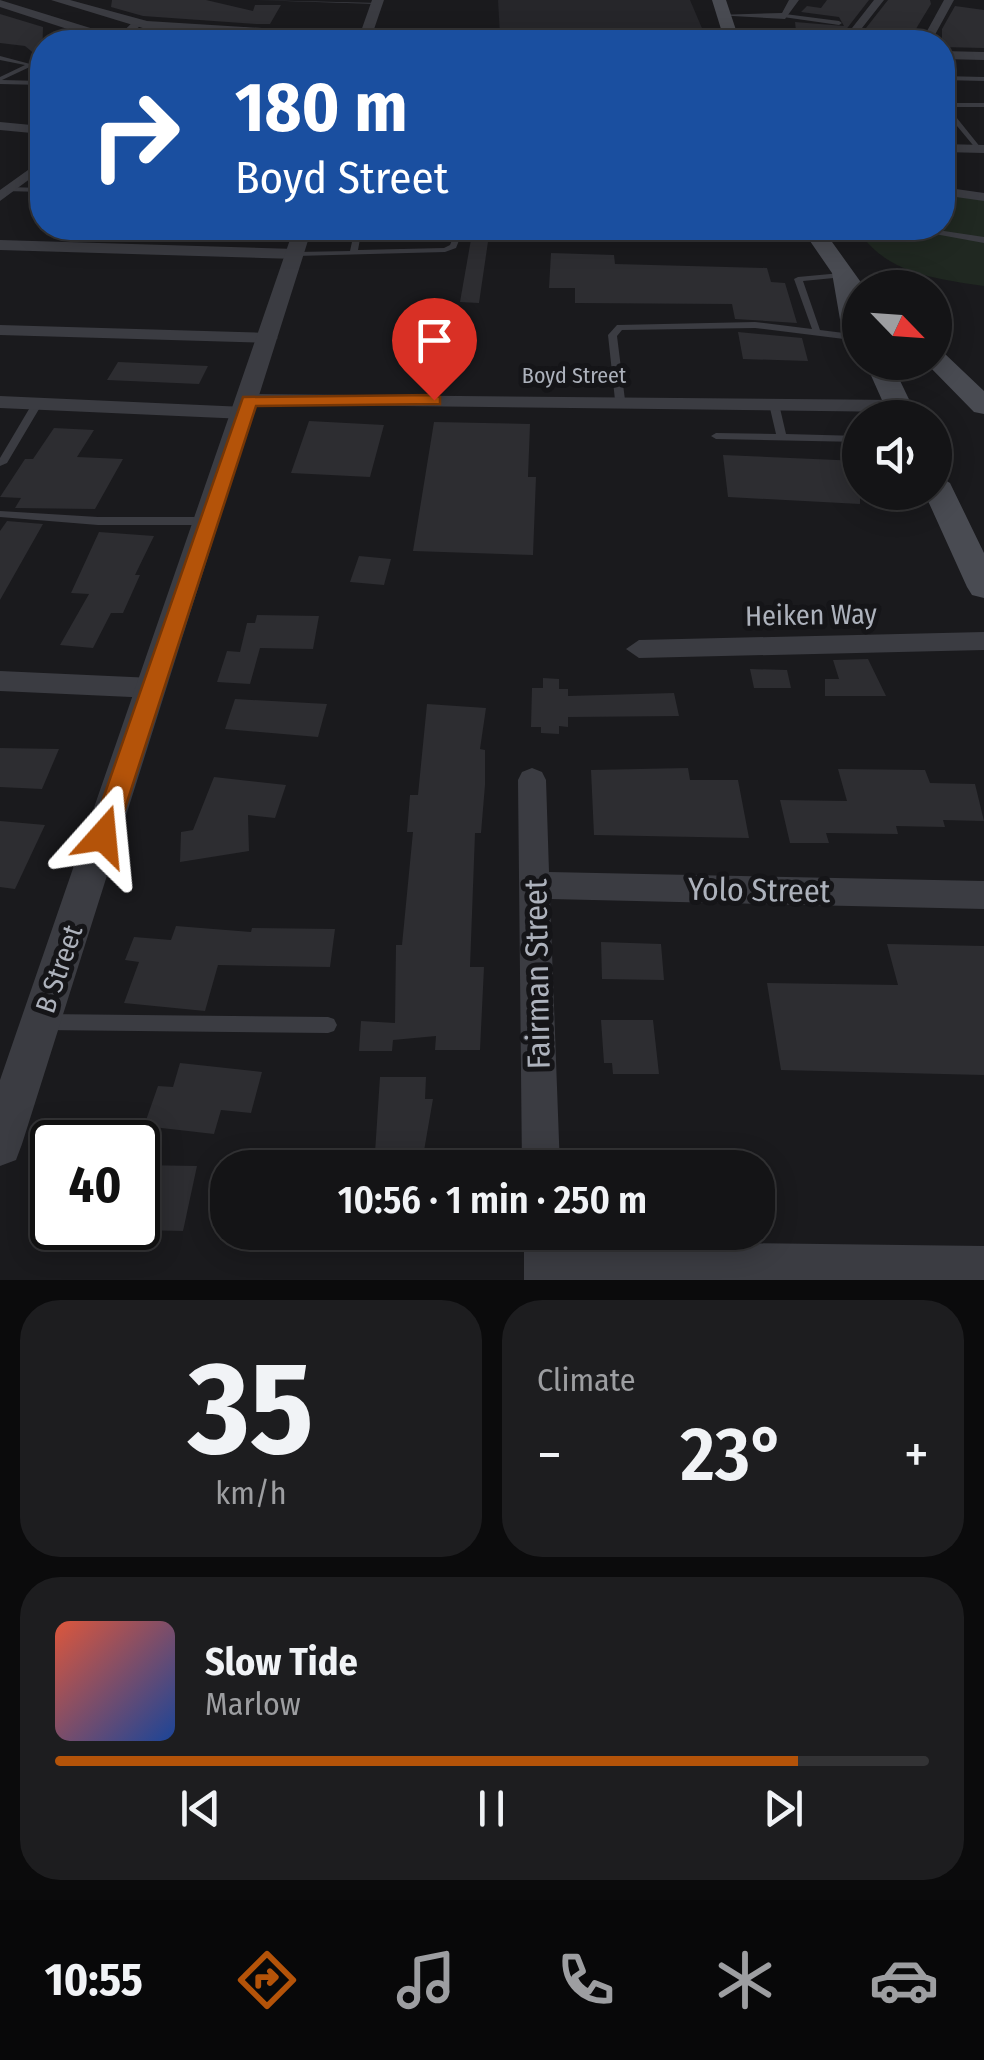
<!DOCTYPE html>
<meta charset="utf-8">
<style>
body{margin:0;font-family:"Fira Sans Condensed",sans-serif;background:#1d1d1f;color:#f1f3f6;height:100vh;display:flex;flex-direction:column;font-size:38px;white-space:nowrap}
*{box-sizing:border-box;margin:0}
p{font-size:32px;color:#9d9ea1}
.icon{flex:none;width:55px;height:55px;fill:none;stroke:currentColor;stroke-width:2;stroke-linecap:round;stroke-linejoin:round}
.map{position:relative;height:1280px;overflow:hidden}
.panel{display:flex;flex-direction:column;gap:20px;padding:20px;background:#0b0b0c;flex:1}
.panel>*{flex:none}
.top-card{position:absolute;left:30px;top:30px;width:925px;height:210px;border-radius:40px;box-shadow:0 5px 25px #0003,0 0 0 2px #333335;background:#1a4fa0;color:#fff;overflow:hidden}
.needle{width:65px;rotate:115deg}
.fabs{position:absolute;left:842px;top:270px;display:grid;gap:20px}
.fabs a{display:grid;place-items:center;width:110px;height:110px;border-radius:50%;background:#141416;box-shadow:0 5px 25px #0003,0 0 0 2px #333335;font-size:50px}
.speed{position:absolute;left:30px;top:1120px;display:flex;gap:20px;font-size:50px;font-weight:700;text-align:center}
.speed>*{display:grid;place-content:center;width:130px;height:130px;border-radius:50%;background:#141416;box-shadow:0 5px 25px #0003,0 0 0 2px #333335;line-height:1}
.speed .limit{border:5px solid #111;border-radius:15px;background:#fff;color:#111}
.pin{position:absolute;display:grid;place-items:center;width:85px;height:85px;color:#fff;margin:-102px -42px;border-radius:50% 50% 50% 0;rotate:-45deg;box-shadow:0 0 10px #0007}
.pin .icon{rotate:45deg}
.me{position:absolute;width:110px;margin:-55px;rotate:18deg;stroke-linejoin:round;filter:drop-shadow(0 0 8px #0008)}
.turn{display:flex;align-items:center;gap:35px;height:210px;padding:0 40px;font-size:45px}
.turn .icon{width:130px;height:130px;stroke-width:2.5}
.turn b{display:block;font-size:70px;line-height:85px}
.big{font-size:75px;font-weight:600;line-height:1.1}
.panel .tile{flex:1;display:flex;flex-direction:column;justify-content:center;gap:15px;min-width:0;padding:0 35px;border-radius:40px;background:#1d1d1f}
.panel .dial{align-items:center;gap:0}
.dial b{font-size:130px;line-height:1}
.song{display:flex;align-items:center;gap:30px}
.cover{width:120px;height:120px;border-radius:15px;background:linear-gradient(135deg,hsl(10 70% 55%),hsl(220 70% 35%))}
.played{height:10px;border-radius:5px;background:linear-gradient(90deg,#b45309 85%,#333335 85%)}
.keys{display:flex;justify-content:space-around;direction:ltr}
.heat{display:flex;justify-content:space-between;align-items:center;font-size:55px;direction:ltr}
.panel .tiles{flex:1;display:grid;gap:20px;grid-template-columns:1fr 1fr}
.tile:last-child{grid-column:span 2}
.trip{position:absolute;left:210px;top:1150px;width:565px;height:100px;border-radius:40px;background:#141416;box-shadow:0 5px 25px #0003,0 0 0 2px #333335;font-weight:600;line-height:100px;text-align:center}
.menu{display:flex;height:160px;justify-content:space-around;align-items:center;background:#080809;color:#9d9ea1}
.menu .icon{width:70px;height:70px}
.menu .on{color:#b45309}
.menu b{font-size:45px;color:#f1f3f6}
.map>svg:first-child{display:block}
.built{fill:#26262a}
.green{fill:#202821}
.building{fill:#2d2d31}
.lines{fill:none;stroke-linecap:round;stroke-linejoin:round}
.service{fill:#3b3c42;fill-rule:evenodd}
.pedestrian{fill:#3b3c42;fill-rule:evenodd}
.minor{fill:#3b3c42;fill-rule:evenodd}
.tertiary{fill:#3b3c42;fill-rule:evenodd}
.secondary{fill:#494b52;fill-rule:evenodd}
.route{fill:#b45309;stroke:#753606;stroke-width:2.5}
.labels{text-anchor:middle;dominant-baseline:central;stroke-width:10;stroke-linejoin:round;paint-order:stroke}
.far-street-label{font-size:22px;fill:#adb2bc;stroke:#151518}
.street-label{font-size:28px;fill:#adb2bc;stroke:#151518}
.near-street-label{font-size:32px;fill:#adb2bc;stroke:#151518}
</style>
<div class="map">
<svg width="984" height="1280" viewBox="0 0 984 1280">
<rect width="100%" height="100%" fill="#1a1a1d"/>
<!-- built -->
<path class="built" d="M498,0H690L707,40L500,36Z"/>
<!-- green -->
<path class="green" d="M743,30L850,36L846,42H751Z
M943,193L984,199V286C936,279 883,273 857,228H942Z"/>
<!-- building -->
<path class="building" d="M112,0H206L253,11L255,5H281L270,24H256L143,16L111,7Z
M827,0H869L841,36L796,31L795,22L844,26L839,17L801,12L807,6L821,8Z
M888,0H930L931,4L908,42H855Z
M955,6L984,10V48L942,47V29Z
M0,14L43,27L42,60L25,46L0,43Z
M473,228H490L479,303L460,302Z
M551,253L614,255L615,264L767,268L771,282L785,283L797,323L735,319L732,304L575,303V288H549Z
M738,332L802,338L808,361L743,359Z
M118,362L208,366L199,384L107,380Z
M309,421L384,425L370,477L291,473Z
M434,422L530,424L528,477H536L533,555L413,551Z
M54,428L94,430L77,457L123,459L95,509L15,508L21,498L0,497L25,459H33Z
M723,455L860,461V504L728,497Z
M7,521L43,524L0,600V531Z
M99,532L154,536L135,575H140L123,613H111L93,648L60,645L89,594L71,593Z
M359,556L391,559L384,585L350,582Z
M257,615L319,616L313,649L260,648L250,684L217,682L227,651L240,652L247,623H255Z
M868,659L886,696H825V679H839L833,660Z
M750,669L787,670L791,688H754Z
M543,678L559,679V689H568V696L674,693L679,716L568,717V727L559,726V734L541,733V727H531L532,688H543Z
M235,699L327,704L318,737L225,729Z
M427,704L486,708L480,749L485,750V785L481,833H475L470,967H484L480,1050H435L436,1036L393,1040L392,1051H359L361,1021L395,1023L396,945H402L413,832H407L410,795H418Z
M0,748L59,749L42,789L0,787Z
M688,768L690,780H738L749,838L594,835L591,770Z
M838,769L925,770L930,783L975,784L984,821L943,820L945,827L896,826L898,834L826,833L829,843H790L780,800L847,801Z
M214,777L286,785L275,818L248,815L249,851L180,862L181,832L193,830Z
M0,821L45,825L15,889L0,887Z
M176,926L251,932L252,928L335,929L330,967L218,965L205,1011L124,1003L139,962L125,960L134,937L171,940Z
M601,942L661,944L664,980L602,979Z
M887,944L984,946V1075L781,1070L767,983L898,985Z
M601,1020H653L659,1074H613L612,1063H604Z
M180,1063L262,1072L251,1113L221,1110L214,1134L144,1126L158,1086L173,1087Z
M380,1077H426L425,1099H433L421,1168H374Z
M138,1165L197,1166L183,1231L138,1230Z"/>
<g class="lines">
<!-- service -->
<path class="service" d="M253,0L379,3L377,4Z
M785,14L839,21L842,23L839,25L783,17Z
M0,56L34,65L2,80L42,81V85L0,84V77L25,65L0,60Z
M942,76L984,77V81L942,80Z
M942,103H984V107H948L981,148V150H977L942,108Z
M8,187L42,188V192L5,191L4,189Z
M355,228H362L358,250L444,248L450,245L457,228H464L456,248L445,252L296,256L292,254L296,252L350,251Z
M841,273H844V277L803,281L820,330L860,335V341L755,328L622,330L617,336L625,400L620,403L615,400L608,335L617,325L755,322L812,329L794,279L798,277Z
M37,401L42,404L7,463L0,466V458L32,404Z
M774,401L779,404L786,434L860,436V442L716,439L711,436L716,433L776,434L769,404Z
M0,511L98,517H206L212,521L206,525H98L0,517Z
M43,1014L328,1017L334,1019L337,1025L334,1031L328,1033L43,1030L37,1028L35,1022L37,1016Z"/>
<!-- pedestrian -->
<path class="pedestrian" d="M902,228H924L984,237V243Z"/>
<!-- minor -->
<path class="minor" d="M789,0H799L785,19L715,15L782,13Z
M874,0H884L851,42H841Z
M944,0H954L931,42H921Z
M134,21L143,23L123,42H112Z
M244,27L253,29L242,42H231Z
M0,122L42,126V134L0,130Z
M942,144L984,145V153L942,152Z
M42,160V170L0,201V190Z
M942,187L984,193V201L942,195Z
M0,240L296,249L304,254L296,259L0,250Z
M0,325L269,333L278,338L269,343L0,335Z
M249,394L899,400L909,406L899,412L242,404V396Z
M0,396L245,407L255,413L245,419L0,408Z
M984,632V650L639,658L626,649L639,640Z
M0,671L153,678L162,681L166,688L162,695L153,698L0,691Z
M532,768L542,772L546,780L549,872L984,881V909L550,899L560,1168H522L518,780L522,772Z
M524,1232H562L563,1241L984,1246V1280H524Z"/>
<!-- tertiary -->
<path class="tertiary" d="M0,0L100,31L158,41L98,39L0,7Z
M51,0H70L147,21L360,34L372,0H384L371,38H495L502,42H338L347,38L146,29Z
M942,51L984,52V60L942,59Z
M294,228H312L22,1144L16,1160L0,1166V1080Z"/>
<!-- secondary -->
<path class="secondary" d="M712,0H726L740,42H725Z
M801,228H822L865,288H860V342L842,331L832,273Z
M935,350L944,353L984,391V414L974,412L926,363L935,362Z
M865,362H891L918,418H890Z
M935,474L950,483L984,553V598L972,595L967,587L924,492H935Z"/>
</g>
<!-- route -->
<path class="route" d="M434,395L440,397V404L256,406L116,836L113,844H93L90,836L243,397Z"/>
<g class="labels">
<!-- far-street labels -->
<g class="far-street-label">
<text x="574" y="375">Boyd Street</text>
</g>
<!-- street labels -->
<g class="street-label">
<text transform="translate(811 615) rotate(-1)">Heiken Way</text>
<text transform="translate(59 969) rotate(-71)">B Street</text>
</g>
<!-- near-street labels -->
<g class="near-street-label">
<text transform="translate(759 890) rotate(1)">Yolo Street</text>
<text transform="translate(537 974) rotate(-91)">Fairman Street</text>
</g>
</g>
</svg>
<div class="fabs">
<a><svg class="needle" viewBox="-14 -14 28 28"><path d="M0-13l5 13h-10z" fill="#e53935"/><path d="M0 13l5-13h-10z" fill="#9d9ea1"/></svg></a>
<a><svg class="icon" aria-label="sound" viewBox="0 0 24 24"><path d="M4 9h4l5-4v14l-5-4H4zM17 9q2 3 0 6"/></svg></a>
</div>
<div class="speed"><div class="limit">40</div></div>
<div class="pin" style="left:434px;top:400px;background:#d93025"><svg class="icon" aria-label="arrive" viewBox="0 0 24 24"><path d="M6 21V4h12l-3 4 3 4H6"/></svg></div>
<svg class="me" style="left:103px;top:836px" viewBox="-20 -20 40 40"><path d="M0-17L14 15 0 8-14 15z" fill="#b45309" stroke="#fff" stroke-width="4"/></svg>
<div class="trip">10:56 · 1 min · 250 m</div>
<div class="top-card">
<div class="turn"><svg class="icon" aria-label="right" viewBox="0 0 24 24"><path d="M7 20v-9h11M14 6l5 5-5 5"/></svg><div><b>180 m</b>Boyd Street</div></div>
</div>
</div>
<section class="panel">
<div class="tiles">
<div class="tile dial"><b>35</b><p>km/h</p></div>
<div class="tile"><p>Climate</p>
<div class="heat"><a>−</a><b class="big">23°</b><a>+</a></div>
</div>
<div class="tile">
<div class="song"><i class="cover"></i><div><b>Slow Tide</b><p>Marlow</p></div></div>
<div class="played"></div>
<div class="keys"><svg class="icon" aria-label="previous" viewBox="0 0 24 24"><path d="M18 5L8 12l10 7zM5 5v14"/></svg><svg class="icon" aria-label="pause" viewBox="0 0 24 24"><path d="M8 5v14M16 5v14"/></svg><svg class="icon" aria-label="next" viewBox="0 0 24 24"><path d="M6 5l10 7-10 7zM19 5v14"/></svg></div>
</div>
</div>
</section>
<nav class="menu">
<b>10:55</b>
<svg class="icon on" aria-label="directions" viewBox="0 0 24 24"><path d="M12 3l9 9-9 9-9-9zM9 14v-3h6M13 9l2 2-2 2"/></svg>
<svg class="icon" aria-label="music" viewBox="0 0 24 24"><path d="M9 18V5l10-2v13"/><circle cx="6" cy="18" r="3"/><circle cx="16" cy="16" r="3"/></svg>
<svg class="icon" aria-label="phone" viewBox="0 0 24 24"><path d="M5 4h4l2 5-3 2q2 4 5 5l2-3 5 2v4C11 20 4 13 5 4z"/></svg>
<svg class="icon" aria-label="climate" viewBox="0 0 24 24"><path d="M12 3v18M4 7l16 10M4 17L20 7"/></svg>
<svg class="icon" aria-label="car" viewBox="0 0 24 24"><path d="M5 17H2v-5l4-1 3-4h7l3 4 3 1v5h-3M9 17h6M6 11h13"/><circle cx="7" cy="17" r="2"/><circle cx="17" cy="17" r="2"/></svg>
</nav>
